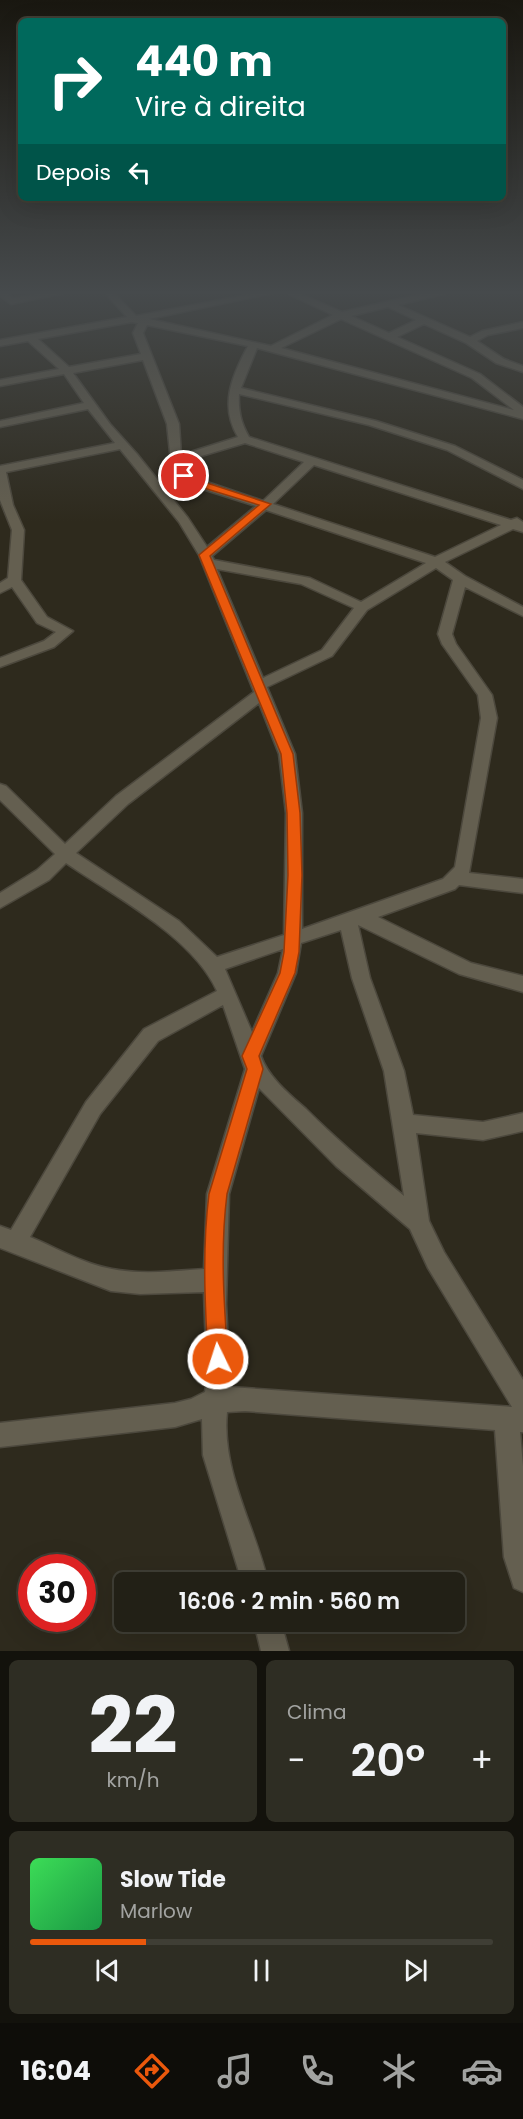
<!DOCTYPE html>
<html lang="pt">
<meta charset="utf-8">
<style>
body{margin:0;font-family:Poppins,sans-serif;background:#2e2d23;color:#f1f3f6;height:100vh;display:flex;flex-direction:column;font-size:22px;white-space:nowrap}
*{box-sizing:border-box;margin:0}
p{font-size:20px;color:#a2a3a1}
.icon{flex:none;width:33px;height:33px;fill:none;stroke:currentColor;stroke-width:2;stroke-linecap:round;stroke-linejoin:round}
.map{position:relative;height:1651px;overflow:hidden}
.sheet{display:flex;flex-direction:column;gap:9px;padding:9px;background:#13120c;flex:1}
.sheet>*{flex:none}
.guide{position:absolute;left:18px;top:18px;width:488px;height:183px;border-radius:9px;box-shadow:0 6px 24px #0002,0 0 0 2px #3f3e35;background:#00695c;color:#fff;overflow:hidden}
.speed{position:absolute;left:18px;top:1554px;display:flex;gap:12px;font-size:30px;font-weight:700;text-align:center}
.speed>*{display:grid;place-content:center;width:78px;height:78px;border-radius:50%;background:#222016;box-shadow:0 6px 24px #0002,0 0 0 2px #3f3e35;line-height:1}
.speed .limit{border:9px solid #d22;background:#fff;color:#111}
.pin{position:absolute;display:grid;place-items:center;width:51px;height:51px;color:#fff;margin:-26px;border:3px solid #fff;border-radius:50%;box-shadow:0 2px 6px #0007}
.me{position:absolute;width:66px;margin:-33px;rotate:356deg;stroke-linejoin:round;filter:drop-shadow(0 0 4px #0008)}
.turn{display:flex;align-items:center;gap:21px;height:126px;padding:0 18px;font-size:27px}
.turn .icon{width:78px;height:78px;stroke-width:2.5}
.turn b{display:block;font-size:42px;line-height:51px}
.then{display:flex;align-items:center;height:57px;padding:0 18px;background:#0003;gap:12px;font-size:22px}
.big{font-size:45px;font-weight:600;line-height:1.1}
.sheet .card{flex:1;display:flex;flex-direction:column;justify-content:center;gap:9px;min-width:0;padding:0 21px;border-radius:9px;background:#2e2d23}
.sheet .dial{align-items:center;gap:0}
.dial b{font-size:78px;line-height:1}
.song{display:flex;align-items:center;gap:18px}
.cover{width:72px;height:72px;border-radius:9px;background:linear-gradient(135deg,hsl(130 70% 55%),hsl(140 70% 35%))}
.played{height:6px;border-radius:3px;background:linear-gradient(90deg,#ea580c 25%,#3f3e35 25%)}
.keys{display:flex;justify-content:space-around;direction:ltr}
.heat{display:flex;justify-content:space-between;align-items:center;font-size:33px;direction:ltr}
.sheet .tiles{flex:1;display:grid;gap:9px;grid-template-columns:1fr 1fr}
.card:last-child{grid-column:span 2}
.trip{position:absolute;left:114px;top:1572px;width:351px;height:60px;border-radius:9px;background:#222016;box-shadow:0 6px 24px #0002,0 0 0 2px #3f3e35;font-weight:600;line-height:60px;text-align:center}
.menu{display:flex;height:96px;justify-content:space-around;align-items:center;background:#0e0d09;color:#a2a3a1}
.menu .icon{width:42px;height:42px}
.menu .active{color:#ea580c}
.menu b{font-size:27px;color:#f1f3f6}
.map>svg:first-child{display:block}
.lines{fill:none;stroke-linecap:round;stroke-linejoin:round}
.minor-casing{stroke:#4c483d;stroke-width:3}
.minor{fill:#645f50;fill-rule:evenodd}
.route{fill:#ea580c;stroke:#983908;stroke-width:1.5}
</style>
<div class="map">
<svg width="523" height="1651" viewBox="0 0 523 1651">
<rect width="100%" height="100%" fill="#2e2a1d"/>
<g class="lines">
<!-- minor casing -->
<g class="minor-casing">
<path id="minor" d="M0,291H5L13,298L55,291H74L11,304L0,296Z
M103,291H112L136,316L266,291H294L342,312L434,291H448L447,293L398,305L470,337L482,331L523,322V328L488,335L477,341L504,359L523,366V372L496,363L466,343L424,324L397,337L480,374L523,407V419L257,348L241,388L376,421L455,446L523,480V489L447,450L369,425L239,394C238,411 241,423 249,437L511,520L517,518L523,522V532L513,529L445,562L465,576L523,607V616L465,587L452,634L456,644L492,695L497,718L469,873L523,879V893L459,885L455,889L378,917L471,963L523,976V992L459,974L358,925L370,978L404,1071L413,1115L483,1122L523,1113V1131L483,1140L416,1133L429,1221L444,1252L523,1380V1432H520L523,1466V1592L514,1588L504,1557L495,1430L245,1411L227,1412C221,1471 255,1526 268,1582H242L203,1455L202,1419L175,1427L0,1447V1423L175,1403L191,1399L205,1392L207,1378L204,1292L140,1294L111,1291L0,1248V1226L11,1230L86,1102L144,1029L217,991C193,937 114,896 66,863L49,880L0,908V893L37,870L55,854L0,800V784L6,786L65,844L116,796L254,692L199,555L179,522L120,449L6,472L13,505L24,530L21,580L47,617L73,631L54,647L0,667V658L44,641L56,632L37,623L12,587L0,593V583L8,578L12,530L0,500V466L115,443L88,409L0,427V421L84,403L64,374L0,386V380L59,369L28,341L0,346V340L127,317ZM282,291L333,315L271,346L149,319ZM388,307L416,320L389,333L351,316ZM341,319L472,378L514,410L281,348ZM132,322L138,323L133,333L141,354L69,367L38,339ZM147,325L248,346C232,376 219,405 238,437L181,455L179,424L143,333ZM143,360L167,424L172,471L193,486L256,506L207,547L188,518L137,454L110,424L73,373ZM245,443L304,462L263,501L201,480L182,468L181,462ZM314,465L501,525L435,557L273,504ZM266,510L426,563L361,602L310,578L214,560L212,556ZM436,568L453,580L438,634L442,644L478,695L481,718L455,867L443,879L302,929V813L295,754L267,687L332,656L367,610ZM217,569L301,584L354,608L322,650L263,678ZM259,703L279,754L286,813L284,935L217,957L179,921L76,853L128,804ZM341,930L352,978L384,1071L404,1196C370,1168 337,1140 306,1109C290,1095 268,1077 261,1056L296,973L301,943ZM283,949L278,973L252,1032L225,969ZM223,1005L245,1069L207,1194L204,1269C174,1271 142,1275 112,1269C83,1264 57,1248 30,1237L100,1114L158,1041ZM259,1088L336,1166L410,1229L428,1268L512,1407L230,1387L226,1304L229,1194Z
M254,1622H281L289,1651H261Z"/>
</g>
<!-- minor -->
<use href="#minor" class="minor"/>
</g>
<!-- sky -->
<linearGradient id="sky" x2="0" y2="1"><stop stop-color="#191710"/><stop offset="0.56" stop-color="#464a4c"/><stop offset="1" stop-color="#464a4c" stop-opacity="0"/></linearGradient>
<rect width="523" height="522" fill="url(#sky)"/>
<!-- route -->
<path class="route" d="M181,474H188L201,481L271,504L210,556L293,754L300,813L302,875L299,952L295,973L259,1056L263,1069L227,1194C220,1249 224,1305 228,1359L225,1366L218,1369L211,1366L208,1359C205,1305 202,1249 209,1194L247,1069L242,1056L280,973L284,952L288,875L287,813L281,754L199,555L259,505L194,485L181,478Z"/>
</svg>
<div class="speed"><div class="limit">30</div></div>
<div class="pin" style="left:184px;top:476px;background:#d93025"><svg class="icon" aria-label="arrive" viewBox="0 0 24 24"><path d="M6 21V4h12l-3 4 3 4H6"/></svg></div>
<svg class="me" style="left:218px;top:1359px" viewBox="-20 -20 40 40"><circle r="17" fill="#ea580c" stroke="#fff" stroke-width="3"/><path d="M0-11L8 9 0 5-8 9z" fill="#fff"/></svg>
<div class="trip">16:06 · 2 min · 560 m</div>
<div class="guide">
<div class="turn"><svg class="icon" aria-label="right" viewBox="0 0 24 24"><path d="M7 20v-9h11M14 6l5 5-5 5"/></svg><div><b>440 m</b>Vire à direita</div></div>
<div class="then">Depois<svg class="icon" aria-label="left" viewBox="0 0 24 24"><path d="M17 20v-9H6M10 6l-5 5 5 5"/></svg></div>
</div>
</div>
<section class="sheet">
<div class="tiles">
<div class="card dial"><b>22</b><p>km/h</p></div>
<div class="card"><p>Clima</p>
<div class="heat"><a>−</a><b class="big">20°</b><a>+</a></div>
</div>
<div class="card">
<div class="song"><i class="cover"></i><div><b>Slow Tide</b><p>Marlow</p></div></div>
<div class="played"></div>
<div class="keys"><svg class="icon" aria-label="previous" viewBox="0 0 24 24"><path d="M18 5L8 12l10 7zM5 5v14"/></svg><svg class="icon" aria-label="pause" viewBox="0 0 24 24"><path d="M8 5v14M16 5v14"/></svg><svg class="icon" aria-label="next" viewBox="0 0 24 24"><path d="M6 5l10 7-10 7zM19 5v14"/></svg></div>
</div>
</div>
</section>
<nav class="menu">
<b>16:04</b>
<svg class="icon active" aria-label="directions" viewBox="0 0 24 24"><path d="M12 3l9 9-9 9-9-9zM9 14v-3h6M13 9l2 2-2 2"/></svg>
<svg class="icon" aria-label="music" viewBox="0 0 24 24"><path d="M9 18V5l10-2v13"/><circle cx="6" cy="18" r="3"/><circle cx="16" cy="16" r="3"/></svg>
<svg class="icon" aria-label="phone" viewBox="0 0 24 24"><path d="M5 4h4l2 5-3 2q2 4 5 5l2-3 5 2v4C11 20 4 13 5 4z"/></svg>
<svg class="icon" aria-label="climate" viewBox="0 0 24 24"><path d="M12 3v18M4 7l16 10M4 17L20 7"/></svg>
<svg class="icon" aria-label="car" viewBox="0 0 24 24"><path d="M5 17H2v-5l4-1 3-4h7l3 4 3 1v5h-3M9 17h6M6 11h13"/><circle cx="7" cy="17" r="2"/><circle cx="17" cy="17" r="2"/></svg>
</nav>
